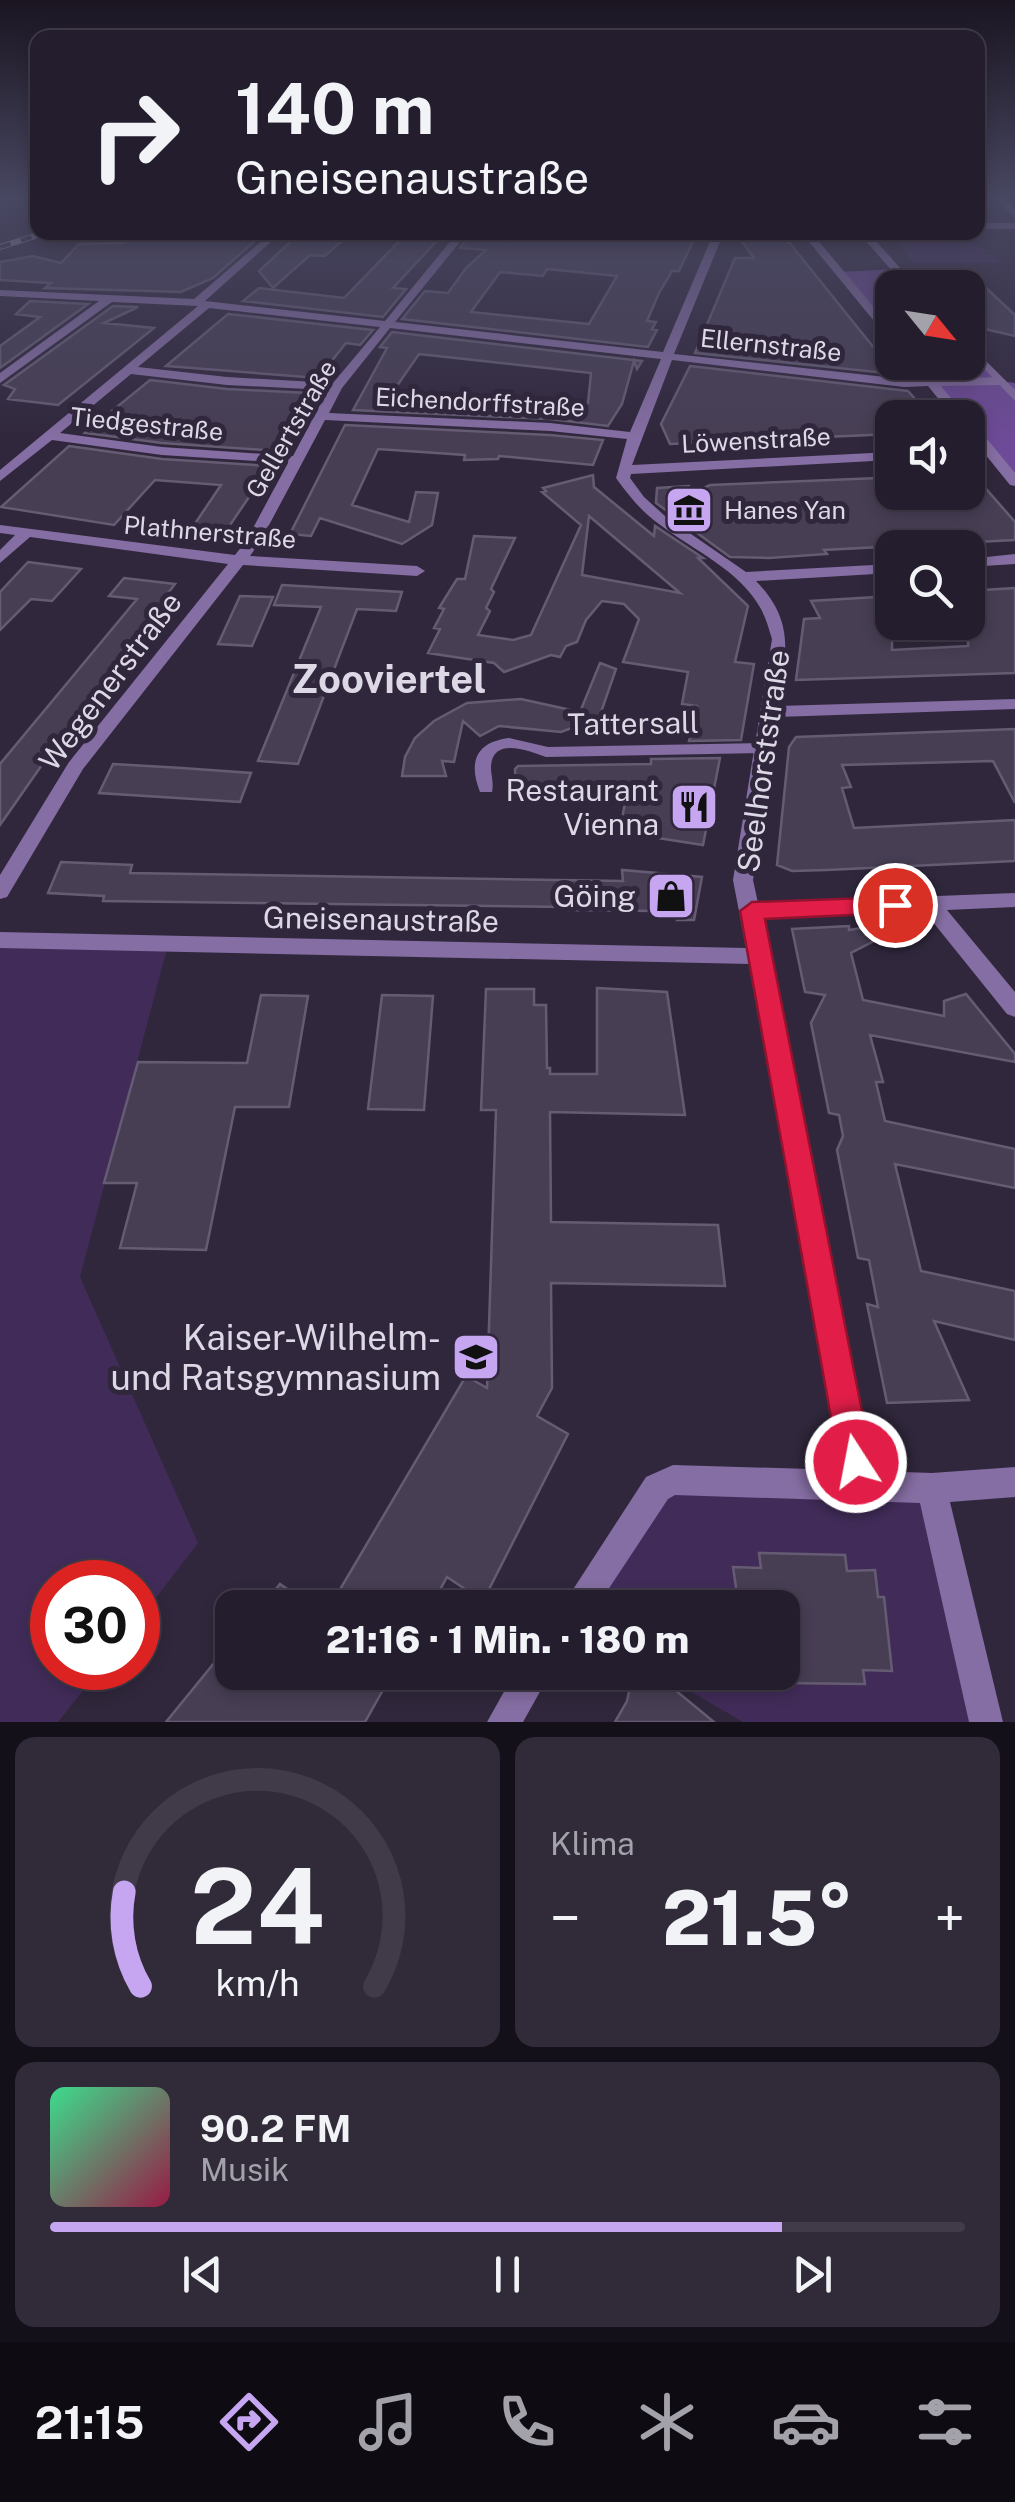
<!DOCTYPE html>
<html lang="de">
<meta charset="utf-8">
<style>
body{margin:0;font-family:"Public Sans",sans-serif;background:#302a39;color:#f1f3f6;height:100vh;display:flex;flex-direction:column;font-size:38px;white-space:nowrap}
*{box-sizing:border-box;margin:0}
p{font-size:32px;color:#a3a2aa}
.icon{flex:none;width:55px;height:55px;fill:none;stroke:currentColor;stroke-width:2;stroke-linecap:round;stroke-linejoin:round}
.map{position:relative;height:1722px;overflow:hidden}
.sheet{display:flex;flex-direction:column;gap:15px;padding:15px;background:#141019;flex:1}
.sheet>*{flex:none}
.hud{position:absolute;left:30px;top:30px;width:955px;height:210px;border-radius:20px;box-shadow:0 5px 15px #0003,0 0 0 2px #413b49;background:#241d2d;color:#f1f3f6;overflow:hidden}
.needle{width:65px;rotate:120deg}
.buttons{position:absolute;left:875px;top:270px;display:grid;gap:20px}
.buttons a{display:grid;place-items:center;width:110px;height:110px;border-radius:20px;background:#241d2d;box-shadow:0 5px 15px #0003,0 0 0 2px #413b49;font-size:50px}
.speed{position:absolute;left:30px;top:1560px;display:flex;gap:20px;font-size:50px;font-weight:700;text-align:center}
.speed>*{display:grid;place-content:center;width:130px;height:130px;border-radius:50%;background:#241d2d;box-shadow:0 5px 15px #0003,0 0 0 2px #413b49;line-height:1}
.speed .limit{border:15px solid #d22;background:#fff;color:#111}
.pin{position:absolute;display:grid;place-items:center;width:85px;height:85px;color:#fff;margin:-42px;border:5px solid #fff;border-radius:50%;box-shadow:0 2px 10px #0007}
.me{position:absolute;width:110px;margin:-55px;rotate:349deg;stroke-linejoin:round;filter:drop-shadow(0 0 8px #0008)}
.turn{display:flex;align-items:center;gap:35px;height:210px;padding:0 40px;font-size:45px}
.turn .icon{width:130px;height:130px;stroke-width:2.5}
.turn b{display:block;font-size:70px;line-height:85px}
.big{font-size:75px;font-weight:800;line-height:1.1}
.sheet .widget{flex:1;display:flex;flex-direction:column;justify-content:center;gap:15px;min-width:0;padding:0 35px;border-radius:20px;background:#302a39}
.sheet .dial{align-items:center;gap:0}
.dial svg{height:260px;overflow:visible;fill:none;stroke:#413b49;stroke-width:7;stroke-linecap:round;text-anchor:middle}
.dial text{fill:#f1f3f6;stroke:none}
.song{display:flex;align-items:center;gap:30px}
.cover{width:120px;height:120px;border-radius:15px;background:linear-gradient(135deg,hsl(150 70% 55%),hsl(340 70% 35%))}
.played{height:10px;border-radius:5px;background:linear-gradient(90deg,#c6a6f0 80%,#413b49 80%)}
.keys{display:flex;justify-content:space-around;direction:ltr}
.heat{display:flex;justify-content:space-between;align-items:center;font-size:55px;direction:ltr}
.sheet .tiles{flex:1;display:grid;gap:15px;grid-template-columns:1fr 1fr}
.widget:last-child{grid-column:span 2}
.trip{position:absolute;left:215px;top:1590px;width:585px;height:100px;border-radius:20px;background:#241d2d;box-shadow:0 5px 15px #0003,0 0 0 2px #413b49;font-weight:800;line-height:100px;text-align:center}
.menu{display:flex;height:160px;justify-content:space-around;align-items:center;background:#0e0c12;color:#a3a2aa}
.menu .icon{width:70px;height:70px}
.menu .active{color:#c6a6f0}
.menu b{font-size:45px;color:#f1f3f6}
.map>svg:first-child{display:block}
.green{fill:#412c59}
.forest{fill:#6e4b98}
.building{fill:#473e54;stroke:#655c73;stroke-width:2.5;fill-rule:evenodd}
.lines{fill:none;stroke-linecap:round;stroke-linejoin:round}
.pedestrian{fill:#856ea3;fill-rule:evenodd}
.minor{fill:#856ea3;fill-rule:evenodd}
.tertiary{fill:#856ea3;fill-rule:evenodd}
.rail-casing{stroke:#a39dad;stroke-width:6}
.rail{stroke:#30273c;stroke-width:4;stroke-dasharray:11;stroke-linecap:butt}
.route{fill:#e11d48;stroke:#92132f;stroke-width:2.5}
.labels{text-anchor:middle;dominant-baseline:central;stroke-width:10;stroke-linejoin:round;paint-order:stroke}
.far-street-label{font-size:25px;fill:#ddd8e6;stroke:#30273c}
.far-poi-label{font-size:25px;fill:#ddd8e6;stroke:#30273c;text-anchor:start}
.street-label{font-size:30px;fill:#ddd8e6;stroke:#30273c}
.poi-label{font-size:30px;fill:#ddd8e6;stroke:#30273c;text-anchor:end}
.near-poi-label{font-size:35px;fill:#ddd8e6;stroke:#30273c;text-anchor:end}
.district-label{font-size:40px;font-weight:bold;fill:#ddd8e6;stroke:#30273c}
</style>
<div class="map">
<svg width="1015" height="1722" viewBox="0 0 1015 1722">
<rect width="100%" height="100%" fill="#30273c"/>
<!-- green -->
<path class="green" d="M894,239H969L986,252L980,255H995L1001,263H914Z
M0,940L168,945L80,1277L198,1543L138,1621V1582H52V1668H101L58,1722H0Z
M657,1488H932L986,1722H743L659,1673L782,1672V1608H577Z"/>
<!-- forest -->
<path class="forest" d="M896,269L913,287L892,288V336L838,272Z
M968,346L1000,381L1015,383V482L968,425V418L961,417L915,363L968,362Z"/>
<!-- building -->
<path class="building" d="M139,232L256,240L213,278L181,292L45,288L51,283L0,280V262L33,256L61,263L79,244L124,243Z
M301,232H352L325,256L310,255L273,288L259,271Z
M408,232H445L393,288L406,289L383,317L243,301L259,288L344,298Z
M472,232H593L695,237L679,271H672L659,293L647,321L656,322L652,329L657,330L648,347L402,319L425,291L448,293L466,268L486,250L460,248ZM547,269L617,276L589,324L471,312L500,272L543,276Z
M773,234L784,236L895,374L695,353L735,258H754L741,240H752L748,235Z
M968,271L1015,315V336L985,329L968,311Z
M30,301L88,304L0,368V346L40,317L16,314Z
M113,306L138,307L104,323L154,328L58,405L8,399L15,389L4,385Z
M228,314L373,330L360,345L346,343L318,378L166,366Z
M392,332L642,361L637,369L634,361L622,404L608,426L550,419L353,410L387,348L380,347ZM419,354L591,373L588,403L392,393Z
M690,366L908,391L932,418H892V434L670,444L661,424Z
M150,380L227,389L308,393L278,451L162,443L85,433Z
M345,425L550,435L603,440L593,465L499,456L498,459L464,460L465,455L378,449L352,505L409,522L416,492L438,493L432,525L402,544L320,518L311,536L290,534Z
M69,446L162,459L270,466L226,531L192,528L221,485L155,480L114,525L1,507Z
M968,468L1015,522V540L824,550L827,554L769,558L730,557L656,503L657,488L689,486L691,494L710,485L879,478H892V492H968Z
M593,475L594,487L654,536L655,526L703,558H698L748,606L735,662L754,664L741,740L689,741L697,706L682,704L688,672L623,662L639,619L624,604L602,601L586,620L577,642L566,646L560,657L551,655L504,672L494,663L428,653L440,629L434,628L444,609L439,608L457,579H465L474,536L515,538L491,589L494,592L486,608L490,611L478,635L513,640L531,635L581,525L542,492L546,491L543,488ZM589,516L680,593L582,575Z
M28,562L81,569L52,601L31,599L0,630V592Z
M124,578L175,584L139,631L146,632L67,729L0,825V764L137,599L109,596Z
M282,585L402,592L396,611L357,609L298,764L258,761L321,607L274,605Z
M1015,588V673L796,680L804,619L820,618L811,601L892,596V650L968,646V591Z
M240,596L273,597L252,646L218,644Z
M600,663L616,669L599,718L561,732L499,726L480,736L463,721L454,762L442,761L446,776H402L405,757L415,738L434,721L467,703L521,699L580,712Z
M1015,729V803L993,761L842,765L851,787L842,788L854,828L1015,820V861L827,870L792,871L777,865L789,747L796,737Z
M720,758L703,845L619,832L627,794L516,793L515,769L518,766L651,764V759Z
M113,764L182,768L251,773L240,802L99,793Z
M61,862L132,865L130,873L623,881L622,870L702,877L694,920H677V915H654V911L565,910V907L103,901L104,896L48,893Z
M906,921L907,924L851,953L863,1000L944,1016V1001L966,994L1015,1054V1062L870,1035L883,1082H876L885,1121L1015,1149V1188L895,1164L921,1271L1015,1291V1340L934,1321L969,1400L887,1403L867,1304L878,1307L869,1260L858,1258L837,1150L843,1136L839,1115L829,1113L811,1023L825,995L805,992L792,929L849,926V930Z
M597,988L667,992L685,1115L550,1112L551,1222L718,1225L725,1286L551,1283L552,1388L537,1416L568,1434L483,1601L447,1577L430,1608H329L466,1376L487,1388L496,1110H481L486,989H534V1005H546L547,1068H550V1074H597Z
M261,995L308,996L289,1107H235L206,1250L120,1248L137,1183H104L138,1062L247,1063Z
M382,995L433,996L424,1110L368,1109Z
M759,1553L845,1555L847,1571L875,1570L878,1597H884L892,1671L863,1670L865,1684L782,1683V1608H739L733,1567L761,1568Z
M280,1584L315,1608H261Z
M232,1641V1672H393L365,1722H166Z
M643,1672H685L675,1690L714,1722H615L627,1701L630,1687Z"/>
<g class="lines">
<!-- pedestrian -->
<path class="pedestrian" d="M509,738L548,747L763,743L771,748L763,753L546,757C529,751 492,736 491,767C491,776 494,783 492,792H480C468,762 476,742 509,738Z"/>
<!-- minor -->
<path class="minor" d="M272,232H282L205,301L385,321L458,232H468L395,322L663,352L714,232H724L674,354L904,379H923L909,362H922L935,379L1000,377L1006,381L1000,385L941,386L967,418H954L928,386L904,387L672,360L632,465L892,452V460L631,474L630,478L644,497L665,516L746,572L892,564V573L756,581C796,622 786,655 778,706L1015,699V709L777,717L753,880L758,903L1015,893V907L947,910L1015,992V1017L1007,1014L924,911L761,918L813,1159L873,1471L932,1473L1015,1467V1497L950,1502L1003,1722H969L920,1503L675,1495L668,1499L596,1608H561L646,1477L673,1465L843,1470L789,1159L750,964L0,948V932L746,948L733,880L772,639C769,629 766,618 761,609C740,570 693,550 659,524C641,511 629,496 616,478L627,439L550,431L325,420L260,542L250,556L417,566L425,571L417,576L243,565L83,769L7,897L0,899V875L69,762L228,564L30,537L0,563V550L15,535L0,533V525L235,555L246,541L288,463L162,455L52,440L0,481V470L198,306L112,302L0,383V373L99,301L0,296V290L194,299ZM209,308L380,327L333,383L227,377L138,367ZM390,328L661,359L630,432L550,423L329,413L342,388ZM131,374L227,385L328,390L293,456L162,447L60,433Z
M801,232H811L892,329V339L888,338Z
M968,421L973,422L1015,473V486L1010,485L968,433Z
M1015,554V564L968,567V559Z
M515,1672H551L523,1722H487Z"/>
<!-- tertiary -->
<path class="tertiary" d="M995,198H1005L1015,209V218Z
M978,223H1015V229H978Z
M858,232H868L918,288H907Z
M968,343L1015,390V401L968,352Z"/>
<!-- rail casing -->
<g class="rail-casing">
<path id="rail" d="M0,247L48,232"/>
</g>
<!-- rail -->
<use href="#rail" class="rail"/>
</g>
<!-- sky -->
<linearGradient id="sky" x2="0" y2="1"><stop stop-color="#1a1521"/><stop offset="0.45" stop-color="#484761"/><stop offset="1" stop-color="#484761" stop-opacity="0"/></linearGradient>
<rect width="1015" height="439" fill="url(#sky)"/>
<!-- route -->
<path class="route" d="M895,897L907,905L895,913L765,919L872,1462L868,1474L856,1478L843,1474L839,1462L740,911L752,902Z"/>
<!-- icons -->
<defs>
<g id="museum-square" transform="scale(2.5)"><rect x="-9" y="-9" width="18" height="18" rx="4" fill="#c6a6f0" stroke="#30273c"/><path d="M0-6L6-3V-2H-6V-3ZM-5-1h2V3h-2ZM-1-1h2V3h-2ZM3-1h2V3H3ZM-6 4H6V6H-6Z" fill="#111"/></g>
<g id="restaurant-square" transform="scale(2.5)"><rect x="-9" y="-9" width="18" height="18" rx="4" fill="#c6a6f0" stroke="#30273c"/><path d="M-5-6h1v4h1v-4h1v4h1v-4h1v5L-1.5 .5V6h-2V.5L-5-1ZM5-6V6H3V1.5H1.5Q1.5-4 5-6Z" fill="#111"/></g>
<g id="shop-square" transform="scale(2.5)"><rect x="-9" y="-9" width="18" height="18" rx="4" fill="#c6a6f0" stroke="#30273c"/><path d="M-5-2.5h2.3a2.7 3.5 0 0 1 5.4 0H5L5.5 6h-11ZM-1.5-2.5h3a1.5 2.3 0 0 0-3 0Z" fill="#111"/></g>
<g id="school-square" transform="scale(2.5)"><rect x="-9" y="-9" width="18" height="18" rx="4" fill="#c6a6f0" stroke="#30273c"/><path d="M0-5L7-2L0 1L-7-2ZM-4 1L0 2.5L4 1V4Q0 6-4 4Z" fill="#111"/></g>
</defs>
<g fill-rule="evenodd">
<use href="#museum-square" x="689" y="510"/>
<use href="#restaurant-square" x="694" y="807"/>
<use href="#shop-square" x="671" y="896"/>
<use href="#school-square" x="476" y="1357"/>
</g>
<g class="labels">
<!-- far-street labels -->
<g class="far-street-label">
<text transform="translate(771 345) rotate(6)">Ellernstraße</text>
<text transform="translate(480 402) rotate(3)">Eichendorffstraße</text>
<text transform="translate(147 424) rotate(6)">Tiedgestraße</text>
<text transform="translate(291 429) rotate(-60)">Gellertstraße</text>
<text transform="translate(756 440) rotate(-3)">Löwenstraße</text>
<text transform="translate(210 532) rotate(5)">Plathnerstraße</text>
</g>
<!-- far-poi labels -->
<g class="far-poi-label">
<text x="724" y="510">Hanes Yan</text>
</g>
<!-- street labels -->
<g class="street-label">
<text transform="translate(110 681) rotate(-53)">Wegenerstraße</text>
<text transform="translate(633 723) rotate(-1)">Tattersall</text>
<text transform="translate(763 761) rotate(-82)">Seelhorststraße</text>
<text transform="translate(381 919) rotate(1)">Gneisenaustraße</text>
</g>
<!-- poi labels -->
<g class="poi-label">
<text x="659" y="790">Restaurant<tspan x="659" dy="34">Vienna</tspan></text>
<text x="636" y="896">Göing</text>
</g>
<!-- near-poi labels -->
<g class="near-poi-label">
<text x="441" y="1337">Kaiser-Wilhelm-<tspan x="441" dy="40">und Ratsgymnasium</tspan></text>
</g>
<!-- district labels -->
<g class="district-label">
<text x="389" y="678">Zooviertel</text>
</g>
</g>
</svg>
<div class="buttons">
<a><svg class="needle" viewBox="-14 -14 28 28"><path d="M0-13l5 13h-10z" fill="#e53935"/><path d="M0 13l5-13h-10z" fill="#a3a2aa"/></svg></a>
<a><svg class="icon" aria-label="sound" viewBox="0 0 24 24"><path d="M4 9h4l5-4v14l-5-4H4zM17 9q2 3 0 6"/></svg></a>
<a><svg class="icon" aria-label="search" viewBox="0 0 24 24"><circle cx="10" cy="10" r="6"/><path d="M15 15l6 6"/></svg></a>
</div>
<div class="speed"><div class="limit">30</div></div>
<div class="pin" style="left:895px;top:905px;background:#d93025"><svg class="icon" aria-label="arrive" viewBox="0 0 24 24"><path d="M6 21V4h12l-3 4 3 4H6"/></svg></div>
<svg class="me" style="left:856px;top:1462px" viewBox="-20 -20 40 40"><circle r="17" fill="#e11d48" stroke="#fff" stroke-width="3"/><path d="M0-11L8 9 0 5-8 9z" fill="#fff"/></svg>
<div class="trip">21:16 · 1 Min. · 180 m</div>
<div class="hud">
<div class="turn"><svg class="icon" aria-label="right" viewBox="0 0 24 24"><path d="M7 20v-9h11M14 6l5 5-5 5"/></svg><div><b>140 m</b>Gneisenaustraße</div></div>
</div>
</div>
<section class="sheet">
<div class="tiles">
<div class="widget dial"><svg viewBox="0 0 100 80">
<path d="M14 69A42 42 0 1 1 86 69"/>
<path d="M14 69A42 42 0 0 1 9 40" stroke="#c6a6f0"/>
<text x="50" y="56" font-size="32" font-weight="700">24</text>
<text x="50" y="72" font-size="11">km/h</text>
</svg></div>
<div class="widget"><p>Klima</p>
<div class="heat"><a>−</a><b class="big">21.5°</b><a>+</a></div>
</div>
<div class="widget">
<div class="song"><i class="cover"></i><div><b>90.2 FM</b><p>Musik</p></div></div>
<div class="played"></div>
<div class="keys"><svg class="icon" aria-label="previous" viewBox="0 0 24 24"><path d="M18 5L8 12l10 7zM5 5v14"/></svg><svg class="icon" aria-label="pause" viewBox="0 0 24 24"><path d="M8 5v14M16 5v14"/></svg><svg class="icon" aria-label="next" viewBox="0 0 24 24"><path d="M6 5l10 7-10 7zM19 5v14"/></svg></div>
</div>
</div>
</section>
<nav class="menu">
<b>21:15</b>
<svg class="icon active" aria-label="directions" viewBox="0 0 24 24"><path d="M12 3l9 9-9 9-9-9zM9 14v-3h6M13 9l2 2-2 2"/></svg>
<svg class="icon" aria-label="music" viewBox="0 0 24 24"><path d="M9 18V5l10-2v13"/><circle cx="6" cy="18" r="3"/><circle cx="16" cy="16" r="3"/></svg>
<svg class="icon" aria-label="phone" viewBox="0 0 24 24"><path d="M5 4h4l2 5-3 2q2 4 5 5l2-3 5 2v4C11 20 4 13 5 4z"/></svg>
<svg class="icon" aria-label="climate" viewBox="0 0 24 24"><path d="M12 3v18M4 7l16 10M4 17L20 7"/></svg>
<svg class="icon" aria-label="car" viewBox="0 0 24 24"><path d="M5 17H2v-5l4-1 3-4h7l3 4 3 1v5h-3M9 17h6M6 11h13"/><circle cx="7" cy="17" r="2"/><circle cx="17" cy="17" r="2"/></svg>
<svg class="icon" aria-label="filters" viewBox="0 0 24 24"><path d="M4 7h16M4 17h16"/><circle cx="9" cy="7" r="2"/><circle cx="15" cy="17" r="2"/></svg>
</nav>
